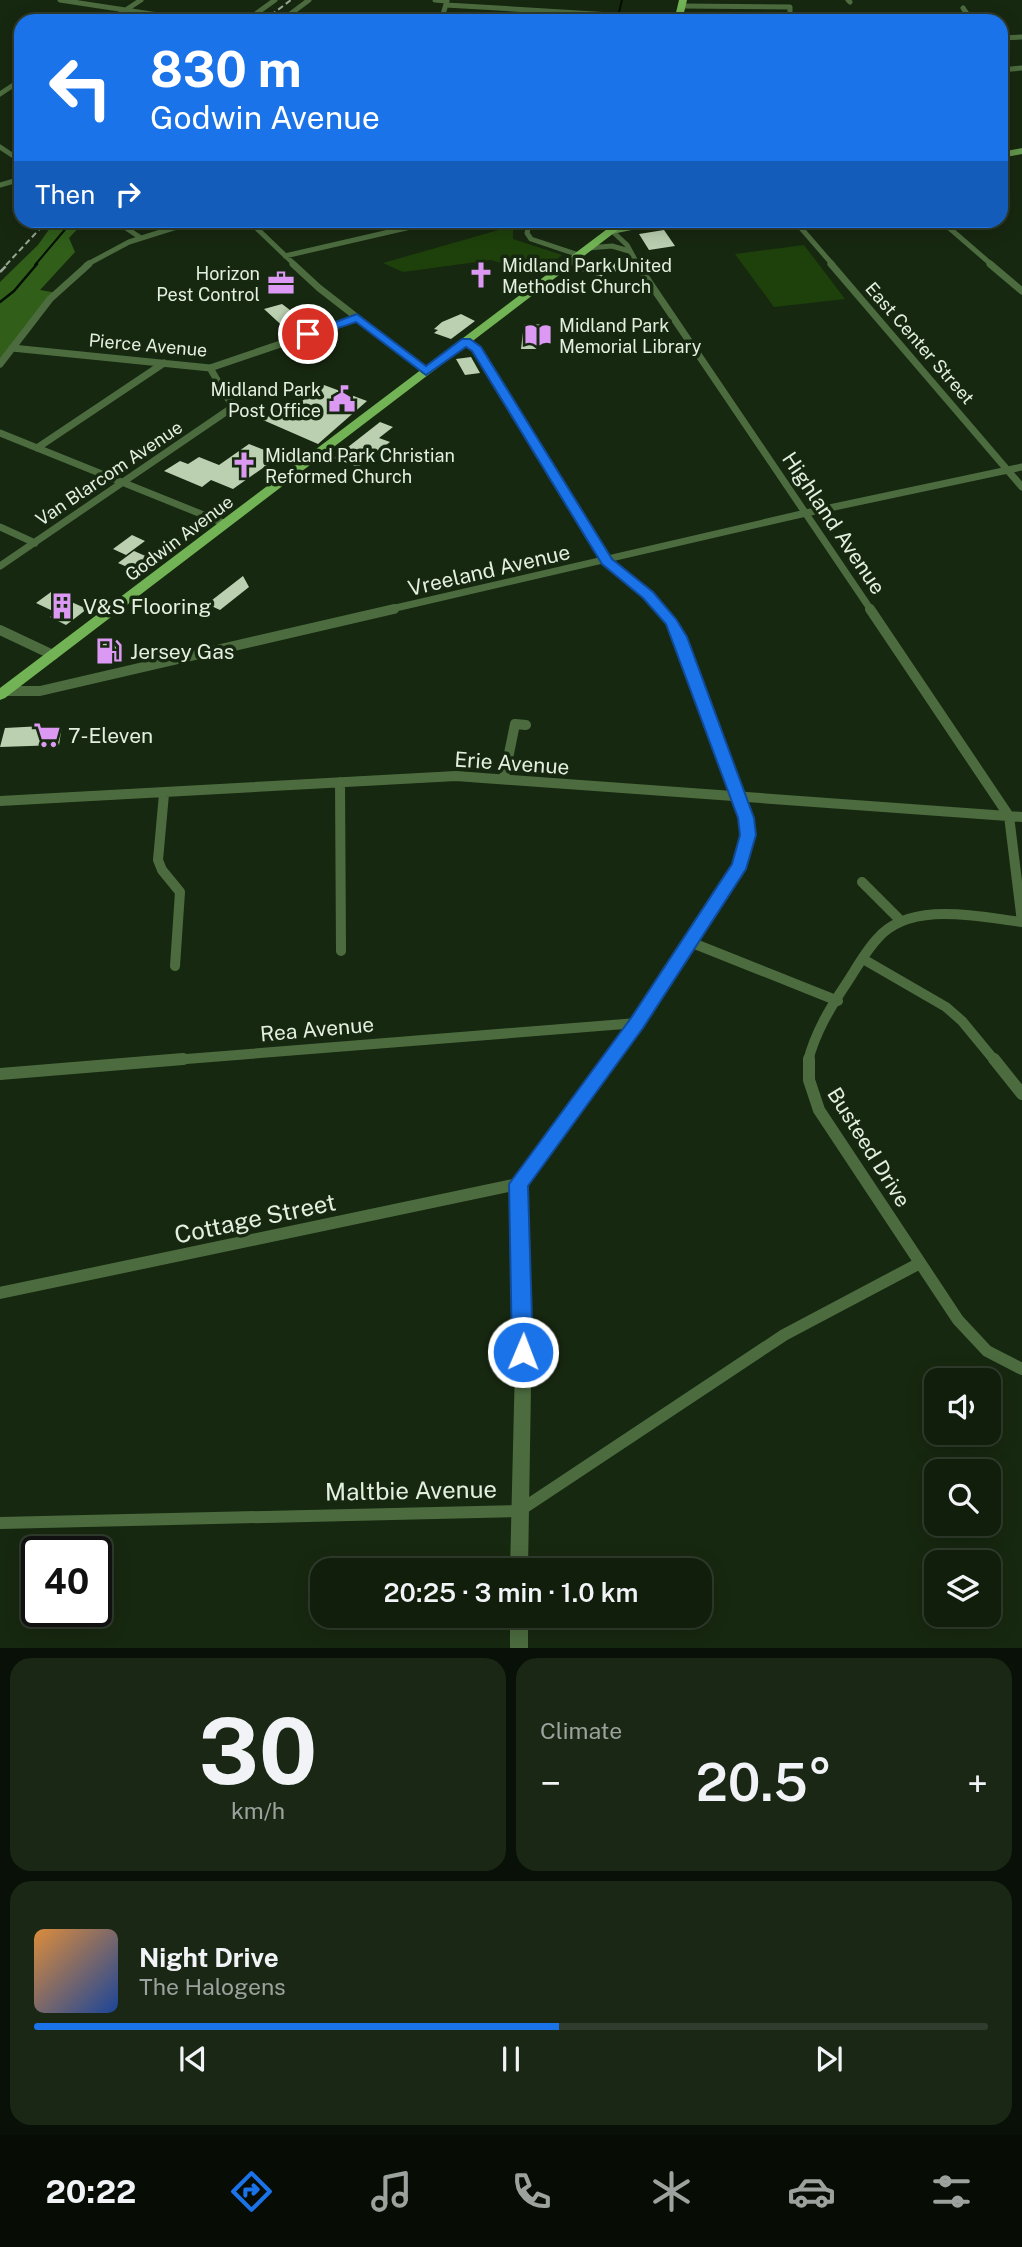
<!DOCTYPE html>
<meta charset="utf-8">
<style>
body{margin:0;font-family:"Public Sans",sans-serif;background:#1a2715;color:#f1f3f6;height:100vh;display:flex;flex-direction:column;font-size:26px;white-space:nowrap}
*{box-sizing:border-box;margin:0}
p{font-size:23px;color:#9ca29d}
.icon{flex:none;width:38px;height:38px;fill:none;stroke:currentColor;stroke-width:2;stroke-linecap:round;stroke-linejoin:round}
.map{position:relative;height:1648px;overflow:hidden}
.details{display:flex;flex-direction:column;gap:10px;padding:10px;background:#091007;flex:1}
.details>*{flex:none}
.top-card{position:absolute;left:14px;top:14px;width:994px;height:214px;border-radius:21px;box-shadow:0 4px 18px #0003,0 0 0 2px #303c2d;background:#1a73e8;color:#fff;overflow:hidden}
.fabs{position:absolute;left:924px;top:1368px;display:grid;gap:14px}
.fabs a{display:grid;place-items:center;width:77px;height:77px;border-radius:14px;background:#111e0c;box-shadow:0 4px 18px #0003,0 0 0 2px #303c2d;font-size:35px}
.speed{position:absolute;left:21px;top:1536px;display:flex;gap:14px;font-size:35px;font-weight:700;text-align:center}
.speed>*{display:grid;place-content:center;width:91px;height:91px;border-radius:50%;background:#111e0c;box-shadow:0 4px 18px #0003,0 0 0 2px #303c2d;line-height:1}
.speed .limit{border:4px solid #111;border-radius:10px;background:#fff;color:#111}
.pin{position:absolute;display:grid;place-items:center;width:60px;height:60px;color:#fff;margin:-30px;border:4px solid #fff;border-radius:50%;box-shadow:0 2px 7px #0007}
.me{position:absolute;width:77px;margin:-38px;rotate:1deg;stroke-linejoin:round;filter:drop-shadow(0 0 5px #0008)}
.turn{display:flex;align-items:center;gap:24px;height:147px;padding:0 21px;font-size:32px}
.turn .icon{width:91px;height:91px;stroke-width:2.5}
.turn b{display:block;font-size:49px;line-height:60px}
.then{display:flex;align-items:center;height:66px;padding:0 21px;background:#0003;gap:14px;font-size:26px}
.big{font-size:52px;font-weight:600;line-height:1.1}
.details .card{flex:1;display:flex;flex-direction:column;justify-content:center;gap:10px;min-width:0;padding:0 24px;border-radius:21px;background:#1a2715}
.details .dial{align-items:center;gap:0}
.dial b{font-size:91px;line-height:1}
.song{display:flex;align-items:center;gap:21px}
.cover{width:84px;height:84px;border-radius:10px;background:linear-gradient(135deg,hsl(30 70% 55%),hsl(220 70% 35%))}
.played{height:7px;border-radius:4px;background:linear-gradient(90deg,#1a73e8 55%,#303c2d 55%)}
.keys{display:flex;justify-content:space-around;direction:ltr}
.heat{display:flex;justify-content:space-between;align-items:center;font-size:38px;direction:ltr}
.details .tiles{flex:1;display:grid;gap:10px;grid-template-columns:1fr 1fr}
.card:last-child{grid-column:span 2}
.trip{position:absolute;left:310px;top:1558px;width:402px;height:70px;border-radius:21px;background:#111e0c;box-shadow:0 4px 18px #0003,0 0 0 2px #303c2d;font-weight:600;line-height:70px;text-align:center}
.tab-bar{display:flex;height:112px;justify-content:space-around;align-items:center;background:#070c05;color:#9ca29d}
.tab-bar .icon{width:49px;height:49px}
.tab-bar .on{color:#1a73e8}
.tab-bar b{font-size:32px;color:#f1f3f6}
.map>svg:first-child{display:block}
.green{fill:#1e410b}
.forest{fill:#315f1a}
.lines{fill:none;stroke-linecap:round;stroke-linejoin:round}
.stream-far1{stroke:#030f00;stroke-width:2}
.stream{stroke:#030f00;stroke-width:2.5}
.building{fill:#bad0b1}
.minor-far3{stroke:#4c6c3f;stroke-width:5}
.minor-far2{stroke:#4c6c3f;stroke-width:7}
.minor-far1{stroke:#4c6c3f;stroke-width:10}
.minor{stroke:#4c6c3f;stroke-width:12}
.tertiary{fill:#4c6c3f;fill-rule:evenodd}
.secondary{fill:#62954c;fill-rule:evenodd}
.primary{fill:#72b455;fill-rule:evenodd}
.rail-far1{stroke:#99a794;stroke-width:2;stroke-dasharray:6 3.5;stroke-linecap:butt}
.rail{stroke:#99a794;stroke-width:2.5;stroke-dasharray:8 4.5;stroke-linecap:butt}
.route{fill:#1a73e8;stroke:#114b97;stroke-width:2}
.labels{text-anchor:middle;dominant-baseline:central;stroke-width:7;stroke-linejoin:round;paint-order:stroke}
.far-poi-label{font-size:18px;fill:#e3efdf;stroke:#172810;text-anchor:start}
.far-street-label{font-size:18px;fill:#e3efdf;stroke:#172810}
.street-label{font-size:21px;fill:#e3efdf;stroke:#172810}
.poi-label{font-size:21px;fill:#e3efdf;stroke:#172810;text-anchor:start}
.near-street-label{font-size:24px;fill:#e3efdf;stroke:#172810}
</style>
<div class="map">
<svg width="1022" height="1649" viewBox="0 0 1022 1649">
<rect width="100%" height="100%" fill="#172810"/>
<!-- green -->
<path class="green" d="M513,226V239L562,255L538,274L491,260L403,272L383,263Z
M804,245L845,299L774,307L735,254Z"/>
<!-- forest -->
<path class="forest" d="M55,221H85L69,238L75,252L40,290L57,293L0,362V282L38,245Z"/>
<g class="lines">
<!-- stream-far1 -->
<path class="stream-far1" d="M611,21L619,12L622,0
M35,265L73,220"/>
<!-- stream -->
<path class="stream" d="M0,302L14,291L37,264"/>
</g>
<!-- building -->
<path class="building" d="M664,230L675,246L649,250L639,234Z
M603,258L624,265L612,274L606,272L601,277L582,271Z
M282,304L294,313L309,327L289,332L264,309Z
M461,314L475,321L451,339L434,333L438,330L434,329L442,322Z
M524,324L553,325L552,345L538,344V349H521Z
M471,357L480,373L465,375L456,359Z
M324,385L367,401L318,444L263,420L291,402L298,404Z
M380,422L393,427L379,438L390,442L358,467L334,458Z
M249,444L280,456L233,489L211,480L202,487L164,471L180,461L188,464L199,457L219,465Z
M132,535L145,541L126,555L113,549Z
M134,551L157,561L141,573L118,563Z
M243,576L249,587L220,610L207,604Z
M51,592L67,600L87,609L66,625L50,617L57,613L36,603Z
M112,641L121,656L105,661L97,646Z
M62,725L59,745L0,747L5,728Z"/>
<g class="lines">
<!-- minor-far3 -->
<path class="minor-far3" d="M60,0L197,21
M435,0L447,1
M848,0L850,2
M446,5L678,19
M682,6L790,7V21
M963,8L972,21
M109,21L141,0
M246,21L275,0
M281,21L309,0
M441,21L447,1
M1001,38L1022,37
M1001,70L1022,68
M0,94L21,80
M0,147L21,161
M0,185L21,179
M114,220L141,238
M248,220L295,265
M530,220L527,233L531,239L579,255
M794,220L833,265
M940,220L992,265
M612,231L627,245L638,265
M588,248L612,246L629,251
M285,256L441,220
M86,265L129,242L199,220"/>
<!-- minor-far2 -->
<path class="minor-far2" d="M293,264L319,288L426,371
M637,264L871,610
M831,264L1022,487
M990,264L1022,291
M12,348L210,368L357,318
M0,364L50,299L89,264
M0,433L226,524
M37,448L164,363
M0,527L35,543
M0,566L233,407L210,368
M387,610L806,513L1022,467"/>
<!-- minor-far1 -->
<path class="minor-far1" d="M0,630L53,655
M5,691H40L394,609
M504,778L515,724L526,725
M340,782L341,951
M164,794L158,860L162,870L180,892L175,966
M0,801L456,776L1022,817
M862,882L901,921
M690,942L838,1001
M863,959L946,1007L962,1021L995,1061
M161,1061L637,1023
M808,1061C815,1033 830,1008 846,984C856,969 865,952 877,939C910,900 979,917 1022,922L1009,816L870,609"/>
<!-- minor -->
<path class="minor" d="M809,1059V1080L819,1110L958,1320L987,1351L1022,1369
M994,1059L1022,1094
M0,1074L183,1059
M0,1293L518,1184
M0,1523L519,1511L784,1335L920,1263"/>
<!-- tertiary -->
<path class="tertiary" d="M466,338L481,349L611,559L652,593L676,622L745,797L754,835L744,868L642,1027L525,1185L532,1325L528,1570H510L516,1325L511,1184L632,1019L734,864L742,835L733,797L666,623L644,597L603,563L474,351L462,341Z
M510,1615H528V1649H510Z"/>
<!-- secondary -->
<path class="secondary" d="M1022,148V154L1001,158V152Z
M658,220H681L612,234L607,231Z"/>
<!-- primary -->
<path class="primary" d="M679,0H687L682,21H674Z
M619,220H631L5,698L0,700V688Z
M637,220H666L669,223L664,226Z"/>
<!-- rail-far1 -->
<path class="rail-far1" d="M263,21L291,0
M6,265L48,220"/>
<!-- rail -->
<path class="rail" d="M0,272L8,264"/>
</g>
<!-- route -->
<path class="route" d="M357,314L426,366L462,339H470L481,347L612,559L653,592L676,619L687,637L754,818L756,835L746,869L643,1028L528,1186L533,1352L530,1359L523,1362L516,1359L512,1352L509,1184L631,1018L732,864L740,835L738,818L666,624L643,598L602,564L472,351L466,347L426,375L356,322L308,338L303,334Z"/>
<!-- icons -->
<defs>
<g id="church-bare" transform="scale(2.1)"><path d="M-1.2-6h2.4v3.5h3.3v2.4h-3.3V6h-2.4V-.1h-3.3v-2.4h3.3Z" fill="#dc99f4" stroke="#172810" stroke-width="2.5" paint-order="stroke"/></g>
<g id="office-bare" transform="scale(2.1)"><path d="M-6-3h4V-5.5h4V-3h4V5H-6ZM-1-4.5V-3h2v-1.5ZM-6 0V1H6V0Z" fill="#dc99f4" stroke="#172810" stroke-width="2.5" paint-order="stroke"/></g>
<g id="library-bare" transform="scale(2.1)"><path d="M-6-4Q-3-5.5-.7-3.5V5Q-3 3-6 4ZM6-4Q3-5.5 .7-3.5V5Q3 3 6 4Z" fill="#dc99f4" stroke="#172810" stroke-width="2.5" paint-order="stroke"/></g>
<g id="civic-bare" transform="scale(2.1)"><path d="M-.6-6.5H3V-4.5H.6V-3L4-1V1h2V6H-6V1h2V-1L-.6-3ZM-1.2 2.5V6h2.4V2.5Z" fill="#dc99f4" stroke="#172810" stroke-width="2.5" paint-order="stroke"/></g>
<g id="building-bare" transform="scale(2.1)"><path d="M-4-6H4V6H1V3H-1V6H-4ZM-2.5-4.3h1.7v1.8h-1.7ZM.8-4.3h1.7v1.8H.8ZM-2.5-1h1.7V.8h-1.7ZM.8-1h1.7V.8H.8Z" fill="#dc99f4" stroke="#172810" stroke-width="2.5" paint-order="stroke"/></g>
<g id="fuel-bare" transform="scale(2.1)"><path d="M-5.5-6h7V0h2V4h1.3V-2.5L3-4.5l.8-.8L6-3V5H2.5V1h-1V6h-7ZM-4.2-4.7v3.2H.2V-4.7Z" fill="#dc99f4" stroke="#172810" stroke-width="2.5" paint-order="stroke"/></g>
<g id="supermarket-bare" transform="scale(2.1)"><path d="M-6-5.5h2.5l.6 2H6L4.5 2H-2.5L-4.4-4H-6ZM-1.5 3.2a1.3 1.3 0 1 0 .1 0ZM3 3.2a1.3 1.3 0 1 0 .1 0Z" fill="#dc99f4" stroke="#172810" stroke-width="2.5" paint-order="stroke"/></g>
</defs>
<g fill-rule="evenodd">
<use href="#church-bare" x="481" y="275"/>
<use href="#office-bare" x="281" y="283"/>
<use href="#library-bare" x="538" y="335"/>
<use href="#civic-bare" x="342" y="399"/>
<use href="#church-bare" x="244" y="465"/>
<use href="#building-bare" x="62" y="606"/>
<use href="#fuel-bare" x="109" y="651"/>
<use href="#supermarket-bare" x="47" y="735"/>
</g>
<g class="labels">
<!-- far-poi labels -->
<g class="far-poi-label">
<text x="502" y="265">Midland Park United<tspan x="502" dy="21">Methodist Church</tspan></text>
<text x="260" y="273" text-anchor="end">Horizon<tspan x="260" dy="21">Pest Control</tspan></text>
<text x="559" y="325">Midland Park<tspan x="559" dy="21">Memorial Library</tspan></text>
<text x="321" y="389" text-anchor="end">Midland Park<tspan x="321" dy="21">Post Office</tspan></text>
<text x="265" y="455">Midland Park Christian<tspan x="265" dy="21">Reformed Church</tspan></text>
</g>
<!-- far-street labels -->
<g class="far-street-label">
<text transform="translate(920 343) rotate(49)">East Center Street</text>
<text transform="translate(148 345) rotate(5)">Pierce Avenue</text>
<text transform="translate(109 473) rotate(-34)">Van Blarcom Avenue</text>
<text transform="translate(179 538) rotate(-37)">Godwin Avenue</text>
</g>
<!-- street labels -->
<g class="street-label">
<text transform="translate(834 523) rotate(56)">Highland Avenue</text>
<text transform="translate(489 570) rotate(-13)">Vreeland Avenue</text>
<text transform="translate(512 763) rotate(4)">Erie Avenue</text>
<text transform="translate(317 1029) rotate(-5)">Rea Avenue</text>
<text transform="translate(869 1147) rotate(58)">Busteed Drive</text>
</g>
<!-- poi labels -->
<g class="poi-label">
<text x="83" y="606">V&amp;S Flooring</text>
<text x="130" y="651">Jersey Gas</text>
<text x="68" y="735">7-Eleven</text>
</g>
<!-- near-street labels -->
<g class="near-street-label">
<text transform="translate(255 1218) rotate(-12)">Cottage Street</text>
<text transform="translate(411 1490) rotate(-1)">Maltbie Avenue</text>
</g>
</g>
</svg>
<div class="fabs">
<a><svg class="icon" aria-label="sound" viewBox="0 0 24 24"><path d="M4 9h4l5-4v14l-5-4H4zM17 9q2 3 0 6"/></svg></a>
<a><svg class="icon" aria-label="search" viewBox="0 0 24 24"><circle cx="10" cy="10" r="6"/><path d="M15 15l6 6"/></svg></a>
<a><svg class="icon" aria-label="layers" viewBox="0 0 24 24"><path d="M12 4l9 5-9 5-9-5zM3 14l9 5 9-5"/></svg></a>
</div>
<div class="speed"><div class="limit">40</div></div>
<div class="pin" style="left:308px;top:334px;background:#d93025"><svg class="icon" aria-label="arrive" viewBox="0 0 24 24"><path d="M6 21V4h12l-3 4 3 4H6"/></svg></div>
<svg class="me" style="left:523px;top:1352px" viewBox="-20 -20 40 40"><circle r="17" fill="#1a73e8" stroke="#fff" stroke-width="3"/><path d="M0-11L8 9 0 5-8 9z" fill="#fff"/></svg>
<div class="trip">20:25 · 3 min · 1.0 km</div>
<div class="top-card">
<div class="turn"><svg class="icon" aria-label="left" viewBox="0 0 24 24"><path d="M17 20v-9H6M10 6l-5 5 5 5"/></svg><div><b>830 m</b>Godwin Avenue</div></div>
<div class="then">Then<svg class="icon" aria-label="right" viewBox="0 0 24 24"><path d="M7 20v-9h11M14 6l5 5-5 5"/></svg></div>
</div>
</div>
<section class="details">
<div class="tiles">
<div class="card dial"><b>30</b><p>km/h</p></div>
<div class="card"><p>Climate</p>
<div class="heat"><a>−</a><b class="big">20.5°</b><a>+</a></div>
</div>
<div class="card">
<div class="song"><i class="cover"></i><div><b>Night Drive</b><p>The Halogens</p></div></div>
<div class="played"></div>
<div class="keys"><svg class="icon" aria-label="previous" viewBox="0 0 24 24"><path d="M18 5L8 12l10 7zM5 5v14"/></svg><svg class="icon" aria-label="pause" viewBox="0 0 24 24"><path d="M8 5v14M16 5v14"/></svg><svg class="icon" aria-label="next" viewBox="0 0 24 24"><path d="M6 5l10 7-10 7zM19 5v14"/></svg></div>
</div>
</div>
</section>
<nav class="tab-bar">
<b>20:22</b>
<svg class="icon on" aria-label="directions" viewBox="0 0 24 24"><path d="M12 3l9 9-9 9-9-9zM9 14v-3h6M13 9l2 2-2 2"/></svg>
<svg class="icon" aria-label="music" viewBox="0 0 24 24"><path d="M9 18V5l10-2v13"/><circle cx="6" cy="18" r="3"/><circle cx="16" cy="16" r="3"/></svg>
<svg class="icon" aria-label="phone" viewBox="0 0 24 24"><path d="M5 4h4l2 5-3 2q2 4 5 5l2-3 5 2v4C11 20 4 13 5 4z"/></svg>
<svg class="icon" aria-label="climate" viewBox="0 0 24 24"><path d="M12 3v18M4 7l16 10M4 17L20 7"/></svg>
<svg class="icon" aria-label="car" viewBox="0 0 24 24"><path d="M5 17H2v-5l4-1 3-4h7l3 4 3 1v5h-3M9 17h6M6 11h13"/><circle cx="7" cy="17" r="2"/><circle cx="17" cy="17" r="2"/></svg>
<svg class="icon" aria-label="filters" viewBox="0 0 24 24"><path d="M4 7h16M4 17h16"/><circle cx="9" cy="7" r="2"/><circle cx="15" cy="17" r="2"/></svg>
</nav>
